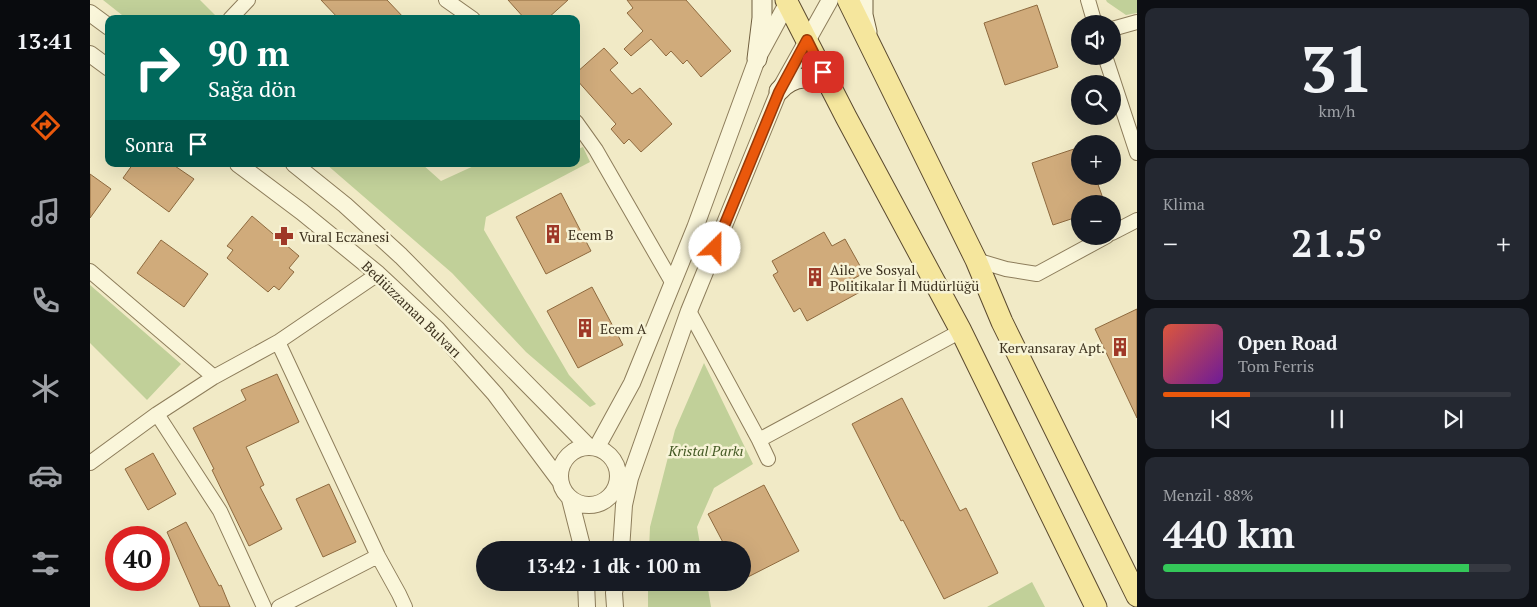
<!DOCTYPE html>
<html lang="tr">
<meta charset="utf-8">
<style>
body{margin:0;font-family:"PT Serif",serif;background:#242831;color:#f1f3f6;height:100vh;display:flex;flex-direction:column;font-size:19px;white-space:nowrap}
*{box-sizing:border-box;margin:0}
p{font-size:16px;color:#9ea1a6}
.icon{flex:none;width:28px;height:28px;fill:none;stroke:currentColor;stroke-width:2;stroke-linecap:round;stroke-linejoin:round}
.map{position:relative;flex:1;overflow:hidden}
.drawer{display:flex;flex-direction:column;gap:8px;padding:8px;background:#0d0f14;width:400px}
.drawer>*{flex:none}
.guide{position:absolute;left:15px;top:15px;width:475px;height:152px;border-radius:10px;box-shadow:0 5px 20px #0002;background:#00695c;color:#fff;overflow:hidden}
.buttons{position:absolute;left:981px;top:15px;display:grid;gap:10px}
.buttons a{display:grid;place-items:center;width:50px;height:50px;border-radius:50%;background:#171b24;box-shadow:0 5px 20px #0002;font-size:25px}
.speed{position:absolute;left:15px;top:526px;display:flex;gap:10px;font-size:25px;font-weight:700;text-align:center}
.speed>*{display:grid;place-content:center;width:65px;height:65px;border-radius:50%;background:#171b24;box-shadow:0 5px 20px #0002;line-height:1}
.speed .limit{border:8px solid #d22;background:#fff;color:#111}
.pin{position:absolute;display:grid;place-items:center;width:42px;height:42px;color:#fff;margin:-21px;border-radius:10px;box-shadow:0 2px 8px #0006}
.me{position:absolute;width:55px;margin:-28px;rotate:23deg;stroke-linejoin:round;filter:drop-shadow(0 0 4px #0008)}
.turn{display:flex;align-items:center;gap:18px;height:105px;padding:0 20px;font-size:22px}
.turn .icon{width:65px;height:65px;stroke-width:2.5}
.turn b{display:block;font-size:35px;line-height:42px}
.then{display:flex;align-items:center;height:48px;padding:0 20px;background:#0003;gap:10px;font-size:19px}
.big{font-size:38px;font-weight:700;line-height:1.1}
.drawer .tile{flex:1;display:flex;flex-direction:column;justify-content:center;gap:8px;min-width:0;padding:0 18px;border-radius:10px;background:#242831}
.drawer .dial{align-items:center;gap:0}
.dial b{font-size:65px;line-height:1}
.song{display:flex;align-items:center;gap:15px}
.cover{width:60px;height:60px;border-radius:8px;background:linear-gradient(135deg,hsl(10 70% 55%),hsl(280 70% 35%))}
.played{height:5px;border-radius:2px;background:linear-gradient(90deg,#ea580c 25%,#363941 25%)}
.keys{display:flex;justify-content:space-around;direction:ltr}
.heat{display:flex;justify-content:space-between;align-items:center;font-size:28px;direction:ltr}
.charge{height:8px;border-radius:4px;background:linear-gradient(90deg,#34c759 88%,#363941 0)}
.trip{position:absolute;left:386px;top:541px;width:275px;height:50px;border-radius:25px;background:#171b24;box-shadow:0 5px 20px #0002;font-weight:700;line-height:50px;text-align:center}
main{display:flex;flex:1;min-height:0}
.dock{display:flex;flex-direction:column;width:90px;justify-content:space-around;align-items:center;background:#090b0e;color:#9ea1a6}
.dock .icon{width:35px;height:35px}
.dock .current{color:#ea580c}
.dock b{font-size:22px;color:#f1f3f6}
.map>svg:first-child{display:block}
.green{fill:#c1d099}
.building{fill:#d0ab7b;stroke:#8e6a3f}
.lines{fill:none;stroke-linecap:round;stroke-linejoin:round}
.minor-casing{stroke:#8d7d5b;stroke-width:16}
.tertiary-casing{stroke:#8d7d5b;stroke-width:18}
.secondary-casing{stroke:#6f5e3e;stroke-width:21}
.primary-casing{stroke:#5b4a2f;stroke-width:23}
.minor{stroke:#faf6da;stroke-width:14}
.tertiary{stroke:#faf6da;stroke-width:16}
.secondary{stroke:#faf6da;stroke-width:19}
.primary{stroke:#f5e69d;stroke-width:21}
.route-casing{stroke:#983908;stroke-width:12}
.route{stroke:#ea580c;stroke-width:9}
.labels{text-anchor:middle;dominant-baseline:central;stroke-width:5;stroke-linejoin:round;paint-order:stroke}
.poi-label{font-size:14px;fill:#3d321f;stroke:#f7f3d6;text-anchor:start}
.street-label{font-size:14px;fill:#3d321f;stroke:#f7f3d6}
.park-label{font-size:14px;font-style:italic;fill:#455a25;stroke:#f7f3d6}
</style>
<main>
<nav class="dock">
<b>13:41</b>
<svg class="icon current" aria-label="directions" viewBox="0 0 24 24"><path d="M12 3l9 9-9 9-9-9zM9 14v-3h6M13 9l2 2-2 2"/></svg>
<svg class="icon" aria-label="music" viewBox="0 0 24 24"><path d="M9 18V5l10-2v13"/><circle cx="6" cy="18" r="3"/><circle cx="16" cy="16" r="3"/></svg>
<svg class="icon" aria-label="phone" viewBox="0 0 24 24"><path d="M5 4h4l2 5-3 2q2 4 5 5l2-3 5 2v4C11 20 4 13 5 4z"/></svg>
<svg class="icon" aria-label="climate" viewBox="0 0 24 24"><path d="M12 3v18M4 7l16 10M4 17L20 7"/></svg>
<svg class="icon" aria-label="car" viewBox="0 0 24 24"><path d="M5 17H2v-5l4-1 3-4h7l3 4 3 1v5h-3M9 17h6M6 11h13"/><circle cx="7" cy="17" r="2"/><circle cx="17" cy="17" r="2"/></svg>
<svg class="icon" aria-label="filters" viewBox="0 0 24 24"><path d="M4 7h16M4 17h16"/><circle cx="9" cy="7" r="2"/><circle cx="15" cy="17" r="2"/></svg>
</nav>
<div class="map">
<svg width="1047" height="607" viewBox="0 0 1047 607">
<rect width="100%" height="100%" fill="#f1eac6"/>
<!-- green -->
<path class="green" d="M13,0H110L126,16L123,19H37Z
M1016,0H1047V13L1036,15L1017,2Z
M493,147L500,162L396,217L394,230L479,375L506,404L500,407L436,352L362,273L236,164H332L351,181L388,164H486V150Z
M0,285L91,364L57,400L0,343Z
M614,363L663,464L624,488L607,527L611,550H559L560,527L585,430Z
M942,582L955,607H897Z
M558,583H617L621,607H558Z"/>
<!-- building -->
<path class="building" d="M231,0H297L315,19H249Z
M418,0H478L457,19H435Z
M537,0H596L641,51L611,77L597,60L593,64L581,51L576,56L561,39L541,56L534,49L553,31L537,13L543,8Z
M947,5L968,67L915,85L894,23Z
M514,48L528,63L520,70L542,94L550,88L582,124L551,152L539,139L534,144L521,129L526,124L486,79V73Z
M990,147V176H1005L1015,204H990V216L963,225L942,163Z
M43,164H82L104,179L79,212L33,178Z
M0,174L21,189L0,218Z
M471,193L501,251L456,274L426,217Z
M162,216L209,256L199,268L204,272L189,290L184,286L178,292L137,258L143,250L137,246Z
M734,232L742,246L755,239L774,273L763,279L770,292L717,321L710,308L704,312L683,275L688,272L682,261Z
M71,240L118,274L94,307L47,273Z
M502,287L533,345L488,368L457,311Z
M1047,309V418L1005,329Z
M187,374L209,422L156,447L174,485L170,487L192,529L159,546L122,470L124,469L103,428L156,400L151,390Z
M812,398L870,511L876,508L908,573L854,599L813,520L811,521L762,424Z
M63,453L86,494L58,510L35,469Z
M239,484L266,542L233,557L206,499Z
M674,485L709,551L652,580V550H637L618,514Z
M96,522L129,586L131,585L140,607H110L77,532Z"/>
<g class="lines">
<!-- minor casing -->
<g class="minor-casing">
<path id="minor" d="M356,0L383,19
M998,0L1005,24
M140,19L158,0
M1022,29L1047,22
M1015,56L1047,153
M486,122L506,150L582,282
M1022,233L1047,220
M886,260L916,269L947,274L1017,236
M0,271L124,377
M599,311L669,440L871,331
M188,342L288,556L309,594L315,607
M67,414L130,511L174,607
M669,440L678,459
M0,463L67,414L124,377L188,342L288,274
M189,607L288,556"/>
</g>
<!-- tertiary casing -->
<g class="tertiary-casing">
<path id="tertiary" d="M0,13L19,27
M0,54L19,68
M148,164L212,212L288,274L347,329L405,394L470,481
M204,164L255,205L311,256L498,446
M470 476a29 29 0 1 1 58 0a29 29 0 1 1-58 0Z
M507,447L542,383L605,228L667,59L699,0
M480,499L493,550
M531,550L534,505L540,478L599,311L689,91L740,0
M496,582L497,607
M525,607L524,593L526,582"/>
</g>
<!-- secondary casing -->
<g class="secondary-casing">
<path id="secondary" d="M773,0V15L777,32
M667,59L672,18V0
M689,91C703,75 724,74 741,87"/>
</g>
<!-- primary casing -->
<g class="primary-casing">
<path id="primary" d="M696,0L756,117L871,331L1006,607
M758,0L886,260L912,322L1047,596"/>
</g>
<!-- minor -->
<use href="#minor" class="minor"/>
<!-- tertiary -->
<use href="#tertiary" class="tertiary"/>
<!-- secondary -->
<use href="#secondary" class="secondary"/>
<!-- primary -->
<use href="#primary" class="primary"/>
</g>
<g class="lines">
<!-- route casing -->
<g class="route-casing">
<path id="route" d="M625,248L689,92L717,40L733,72"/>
</g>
<!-- route -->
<use href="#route" class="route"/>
</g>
<!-- icons -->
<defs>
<g id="building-bare" transform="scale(1.5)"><path d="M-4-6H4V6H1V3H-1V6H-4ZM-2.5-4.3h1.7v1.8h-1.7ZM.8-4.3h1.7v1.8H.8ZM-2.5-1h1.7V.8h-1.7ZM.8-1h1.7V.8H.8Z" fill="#9f3827" stroke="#f7f3d6" stroke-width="2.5" paint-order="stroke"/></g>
<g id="pharmacy-bare" transform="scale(1.5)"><path d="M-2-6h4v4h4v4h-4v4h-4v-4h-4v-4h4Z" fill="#9f3827" stroke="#f7f3d6" stroke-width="2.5" paint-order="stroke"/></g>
</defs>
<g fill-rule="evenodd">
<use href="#building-bare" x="463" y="234"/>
<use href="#pharmacy-bare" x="194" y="236"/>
<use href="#building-bare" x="725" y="277"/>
<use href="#building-bare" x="495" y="328"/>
<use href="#building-bare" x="1030" y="347"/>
</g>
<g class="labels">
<!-- poi labels -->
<g class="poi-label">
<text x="478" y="234">Ecem B</text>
<text x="209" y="236">Vural Eczanesi</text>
<text x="740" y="269">Aile ve Sosyal<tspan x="740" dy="16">Politikalar İl Müdürlüğü</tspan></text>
<text x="510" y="328">Ecem A</text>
<text x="1015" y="347" text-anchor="end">Kervansaray Apt.</text>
</g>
<!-- street labels -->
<g class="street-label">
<text transform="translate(322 309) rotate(44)">Bediüzzaman Bulvarı</text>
</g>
<!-- park labels -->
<g class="park-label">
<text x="616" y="450">Kristal Parkı</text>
</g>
</g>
</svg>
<div class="buttons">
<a><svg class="icon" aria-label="sound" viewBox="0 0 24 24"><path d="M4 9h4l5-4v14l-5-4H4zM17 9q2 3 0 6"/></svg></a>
<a><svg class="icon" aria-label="search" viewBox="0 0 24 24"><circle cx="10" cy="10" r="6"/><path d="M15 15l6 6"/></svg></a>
<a>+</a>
<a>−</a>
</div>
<div class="speed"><div class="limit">40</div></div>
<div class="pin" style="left:733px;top:72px;background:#d93025"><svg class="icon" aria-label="arrive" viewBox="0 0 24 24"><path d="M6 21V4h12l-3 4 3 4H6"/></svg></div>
<svg class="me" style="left:625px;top:248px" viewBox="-20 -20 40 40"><circle r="19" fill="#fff"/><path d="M0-13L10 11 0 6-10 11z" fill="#ea580c"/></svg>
<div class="trip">13:42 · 1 dk · 100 m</div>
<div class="guide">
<div class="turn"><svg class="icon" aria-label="right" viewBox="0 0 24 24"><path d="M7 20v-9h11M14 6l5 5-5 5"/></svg><div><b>90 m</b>Sağa dön</div></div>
<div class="then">Sonra<svg class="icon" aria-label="arrive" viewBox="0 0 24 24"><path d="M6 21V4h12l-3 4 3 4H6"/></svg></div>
</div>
</div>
<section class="drawer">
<div class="tile dial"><b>31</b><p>km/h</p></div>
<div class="tile"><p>Klima</p>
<div class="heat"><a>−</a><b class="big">21.5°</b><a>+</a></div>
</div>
<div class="tile">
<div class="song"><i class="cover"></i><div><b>Open Road</b><p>Tom Ferris</p></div></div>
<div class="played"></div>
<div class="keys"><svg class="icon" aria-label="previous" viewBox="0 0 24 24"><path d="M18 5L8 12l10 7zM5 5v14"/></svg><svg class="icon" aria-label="pause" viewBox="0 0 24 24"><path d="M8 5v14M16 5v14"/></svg><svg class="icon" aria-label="next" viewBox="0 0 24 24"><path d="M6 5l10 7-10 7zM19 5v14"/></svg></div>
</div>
<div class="tile"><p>Menzil · 88%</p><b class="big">440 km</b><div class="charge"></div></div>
</section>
</main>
